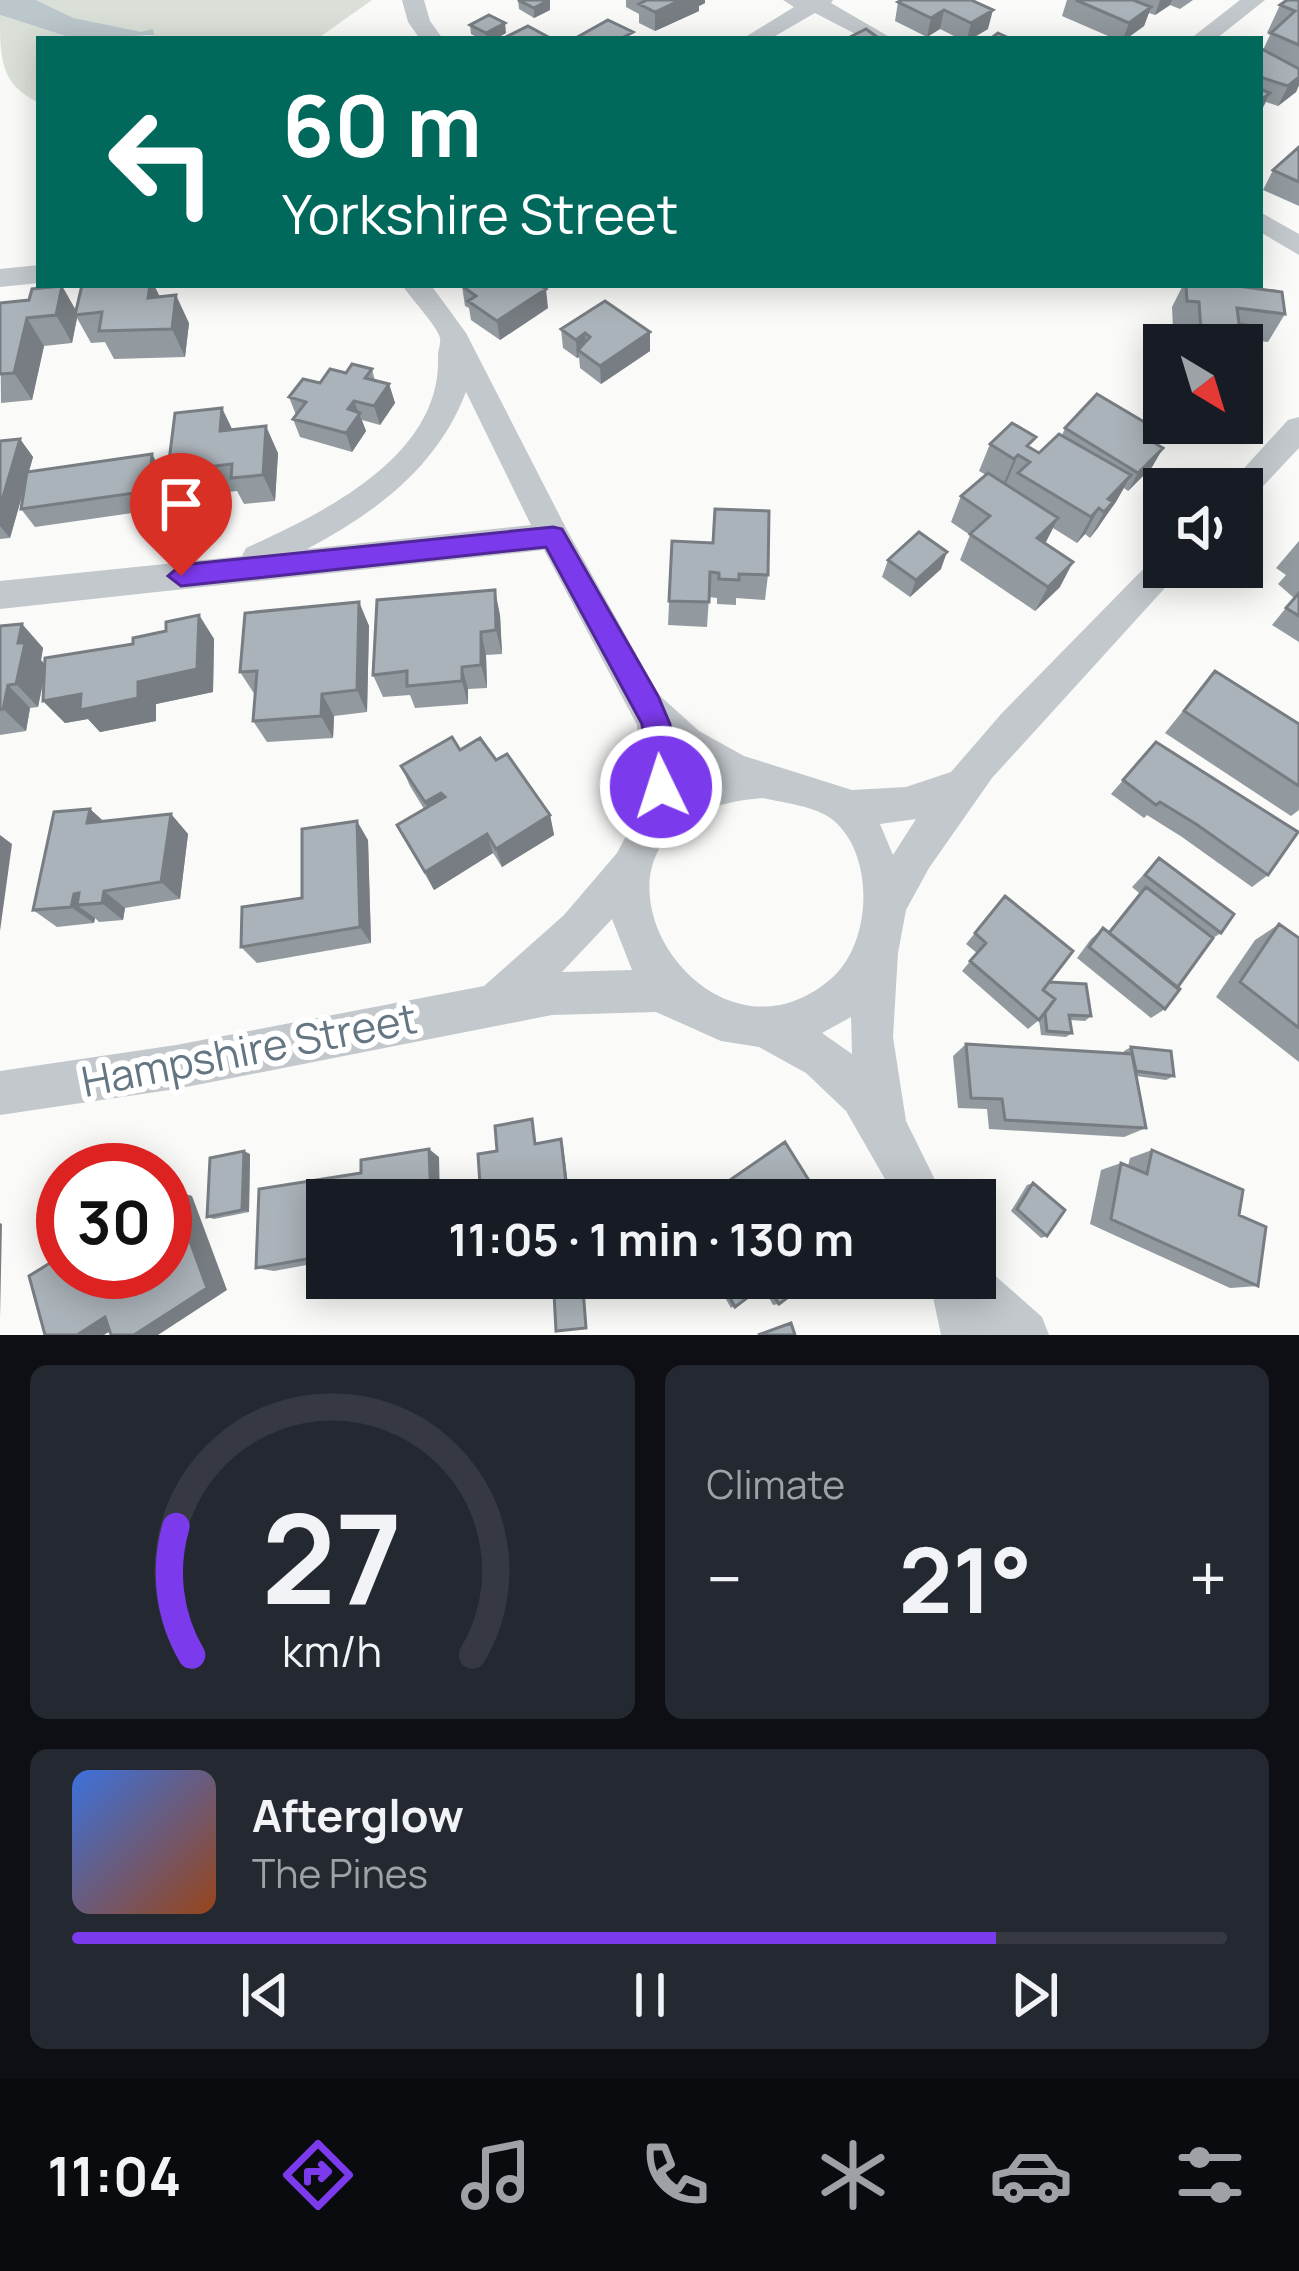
<!DOCTYPE html>
<meta charset="utf-8">
<style>
body{margin:0;font-family:Manrope,sans-serif;background:#242831;color:#f1f3f6;height:100vh;display:flex;flex-direction:column;font-size:45px;white-space:nowrap}
*{box-sizing:border-box;margin:0}
p{font-size:39px;color:#9ea1a6}
.icon{flex:none;width:66px;height:66px;fill:none;stroke:currentColor;stroke-width:2;stroke-linecap:round;stroke-linejoin:round}
.map{position:relative;height:1335px;overflow:hidden}
.drawer{display:flex;flex-direction:column;gap:30px;padding:30px;background:#0d0f14;flex:1}
.drawer>*{flex:none}
.banner{position:absolute;left:36px;top:36px;width:1227px;height:252px;border-radius:0px;box-shadow:0 6px 30px #0003;background:#00695c;color:#fff;overflow:hidden}
.needle{width:78px;rotate:142deg}
.buttons{position:absolute;left:1143px;top:324px;display:grid;gap:24px}
.buttons a{display:grid;place-items:center;width:120px;height:120px;border-radius:0px;background:#171b24;box-shadow:0 6px 30px #0003;font-size:60px}
.speed{position:absolute;left:36px;top:1143px;display:flex;gap:24px;font-size:60px;font-weight:700;text-align:center}
.speed>*{display:grid;place-content:center;width:156px;height:156px;border-radius:50%;background:#171b24;box-shadow:0 6px 30px #0003;line-height:1}
.speed .limit{border:18px solid #d22;background:#fff;color:#111}
.pin{position:absolute;display:grid;place-items:center;width:102px;height:102px;color:#fff;margin:-123px -51px;border-radius:50% 50% 50% 0;rotate:-45deg;box-shadow:0 0 12px #0007}
.pin .icon{rotate:45deg}
.me{position:absolute;width:132px;margin:-66px;rotate:356deg;stroke-linejoin:round;filter:drop-shadow(0 0 9px #0008)}
.turn{display:flex;align-items:center;gap:42px;height:252px;padding:0 48px;font-size:54px}
.turn .icon{width:156px;height:156px;stroke-width:2.5}
.turn b{display:block;font-size:84px;line-height:102px}
.big{font-size:90px;font-weight:700;line-height:1.1}
.drawer .card{flex:1;display:flex;flex-direction:column;justify-content:center;gap:18px;min-width:0;padding:0 42px;border-radius:18px;background:#242831}
.drawer .dial{align-items:center;gap:0}
.dial svg{height:312px;overflow:visible;fill:none;stroke:#363941;stroke-width:7;stroke-linecap:round;text-anchor:middle}
.dial text{fill:#f1f3f6;stroke:none}
.song{display:flex;align-items:center;gap:36px}
.cover{width:144px;height:144px;border-radius:18px;background:linear-gradient(135deg,hsl(220 70% 55%),hsl(20 70% 35%))}
.played{height:12px;border-radius:6px;background:linear-gradient(90deg,#7c3aed 80%,#363941 80%)}
.keys{display:flex;justify-content:space-around;direction:ltr}
.heat{display:flex;justify-content:space-between;align-items:center;font-size:66px;direction:ltr}
.drawer .tiles{flex:1;display:grid;gap:30px;grid-template-columns:1fr 1fr}
.card:last-child{grid-column:span 2}
.trip{position:absolute;left:306px;top:1179px;width:690px;height:120px;border-radius:0px;background:#171b24;box-shadow:0 6px 30px #0003;font-weight:700;line-height:120px;text-align:center}
.dock{display:flex;height:192px;justify-content:space-around;align-items:center;background:#090b0e;color:#9ea1a6}
.dock .icon{width:84px;height:84px}
.dock .selected{color:#7c3aed}
.dock b{font-size:54px;color:#f1f3f6}
.map>svg:first-child{display:block}
.green{fill:#dadfd7}
.water{fill:#bbc7cb}
.lines{fill:none;stroke-linecap:round;stroke-linejoin:round}
.street{fill:#c3c8cc;fill-rule:evenodd}
.wall{fill:#929a9f}
.shaded-wall{fill:#777d82}
.building{fill:#aab3b9;stroke:#777d82;stroke-width:3}
.route{fill:#7c3aed;stroke:#51269a;stroke-width:3}
.labels{text-anchor:middle;dominant-baseline:central;stroke-width:12;stroke-linejoin:round;paint-order:stroke}
.near-street-label{font-size:42px;fill:#657683;stroke:#fff}
</style>
<div class="map">
<svg width="1299" height="1335" viewBox="0 0 1299 1335">
<rect width="100%" height="100%" fill="#fafaf8"/>
<!-- green -->
<path class="green" d="M36,0H372L317,39H140L153,35L74,18Z
M0,15L75,39H39V103C0,84 0,59 0,15Z"/>
<!-- water -->
<path class="water" d="M0,0H36L74,18L141,32L153,29L154,35L75,39L0,15Z"/>
<g class="lines">
<!-- street -->
<path class="street" d="M402,0H424L430,21L443,39H420L408,22Z
M783,0H833L831,3L893,39H865L815,13L770,39H742L794,7Z
M1240,0H1265L1216,39H1190Z
M1260,212L1299,234V255L1260,232Z
M39,265V283L0,287V269Z
M402,285H431L466,333L567,530L659,695L699,731L744,756L852,790L906,787L951,772L1002,713L1155,557L1164,554V567H1184L992,778L929,868L906,910L898,953L893,1037L906,1121L945,1200H897L846,1111L806,1073L759,1047L721,1041L656,1012L552,1015L176,1089L0,1115V1071L176,1045L484,986L564,915L617,853L628,832L641,787L637,725L544,550L0,609V581L242,556L246,548C325,512 442,456 438,356C438,350 441,344 440,338C438,327 409,296 402,285ZM466,392L531,525L307,549C377,512 437,467 466,392ZM677,758L701,773L679,782ZM763,798C784,803 816,806 833,820C875,855 872,941 833,977C699,1097 535,814 763,798ZM916,819L893,855L880,824ZM612,919L632,970L562,972ZM851,1017L852,1054L822,1033Z
M1299,417V448L1252,498L1242,501V489H1225L1288,420Z
M975,1258L1042,1317L1049,1335H941L929,1278H975Z"/>
</g>
<!-- wall -->
<path class="wall" d="M518,0L550,10L534,18L519,9Z
M626,0H705V3L699,6V11L655,31L639,23V14L626,7Z
M971,0L988,29L971,39H960L940,29L927,37L895,21L898,2Z
M1067,0H1193L1180,9L1170,5L1155,15L1149,13L1144,26L1126,39H1115L1062,16Z
M1299,0V85L1296,92L1278,106L1266,102L1260,113V48L1263,50L1270,35L1267,33L1280,5Z
M470,25L506,33L495,39H480L471,34Z
M1299,147V206L1263,190L1273,170Z
M1183,285H1230L1285,314L1268,342L1259,341L1261,366L1243,394L1242,345H1185L1184,330L1173,329L1172,307Z
M62,286L76,311L160,297L189,323L185,357L114,359L105,342L91,343L77,318L72,343L44,346L32,400L1,403L0,303L29,300Z
M462,286L548,308L500,340L471,320L469,308L465,306Z
M605,301L650,351L601,384L580,368L579,357L577,358L563,348L561,329Z
M372,369L375,381L389,384L395,403L380,425L362,420L366,431L352,452L300,437L293,419L296,415L289,397L346,373Z
M1065,428L1161,432L1154,443L1163,448L1152,467L1128,491L1124,488L1098,528L1090,538L1085,534L1077,543L1053,528L1045,543L1060,587L1035,611L960,560L970,535L951,522L961,496L986,475L979,471L990,444L1031,449L1039,453L1062,435Z
M232,429L278,453L275,501L244,504L237,491L212,494L210,508L181,511L166,485Z
M20,439L33,457L29,471L162,472L160,509L35,527L21,509L26,482L10,538L0,539V441Z
M672,541L768,575L765,600L736,598V605L717,604V598L709,597L707,627L668,625Z
M1299,541V642L1272,625L1294,598L1278,584L1286,575L1276,568Z
M888,560L941,569L910,597L882,577Z
M359,602L369,626L367,712L334,716L333,738L267,742L253,721L255,695L240,672Z
M199,615L214,639L213,692L156,704V721L100,732L88,719L65,723L43,701L45,674L38,707L30,708L26,731L0,735V626L22,624L43,648L41,660L45,665L133,644Z
M500,615L502,654L486,655L487,688L468,689V704L415,708L410,695L383,697L373,675Z
M1215,671L1299,724V810L1291,816L1165,733Z
M1156,742L1268,875L1252,887L1182,837L1147,815L1144,818L1111,794Z
M460,750L496,760L550,815L554,835L502,867L493,853L434,890L397,825L424,809L410,786L401,766Z
M90,809L103,821L171,814L188,834L180,899L125,908L123,920L99,922L95,918L94,923L57,927L33,910Z
M368,840L371,943L257,963L241,947Z
M1159,858L1221,933L1213,938L1177,988L1165,1009L1151,1018L1077,958L1091,939L1103,928L1108,932L1139,893L1132,887Z
M1005,896L1049,982L1091,1016L1085,1021L1070,1020L1072,1033L1066,1037L1041,1035L1039,1020L1028,1029L962,971L977,953L966,944Z
M1279,924L1299,938V1062L1216,997L1255,940Z
M966,1044L1124,1053V1051L1131,1047L1174,1076L1166,1080L1136,1076L1146,1128L1124,1137L989,1129L987,1109L958,1108L953,1056Z
M1152,1150L1239,1215L1258,1286L1230,1288L1090,1224L1101,1170L1121,1163L1128,1166L1130,1158Z
M250,1154L249,1212L214,1219L207,1217Z
M439,1157L327,1278H406L327,1291L311,1289L312,1264L274,1271L256,1268L361,1173Z
M1033,1183L1047,1236L1041,1238L1011,1211L1027,1185Z
M714,1278H846L827,1293L819,1295L810,1281L779,1304L773,1305L763,1287L731,1308Z"/>
<!-- shaded-wall -->
<path class="shaded-wall" d="M550,0V10L534,18V8Z
M681,0H705V3L699,6V11L655,31V12Z
M1160,0H1172L1170,5L1155,15Z
M1151,7L1144,26L1126,39H1123L1129,23Z
M944,10L940,29L927,37L931,18Z
M993,10L988,29L971,39H967L971,23Z
M505,23L506,33L495,39H487L486,33Z
M1299,77V85L1296,92L1278,106L1288,86Z
M1270,93L1260,112V113V101Z
M150,285H154L165,307L148,298Z
M62,286L78,314L75,315L77,318L72,343L56,315Z
M546,289L548,308L500,340L497,321Z
M176,295L189,323L185,357L172,329Z
M27,318L44,346L32,400L14,373Z
M650,332V351L601,384L600,366Z
M585,333L587,352L578,350L579,357L577,358L576,340Z
M389,384L395,403L380,425L374,406Z
M354,401L366,431L352,452L346,433L348,409Z
M222,408L235,435L220,431Z
M266,426L278,453L275,501L263,475Z
M20,439L33,457L10,538L0,526V507Z
M1163,448L1152,467L1128,491L1138,473Z
M152,454L162,472L160,509L149,491Z
M1018,455L1007,481L1003,485L1014,459Z
M198,468L212,494L210,508L196,482Z
M1131,475L1116,502L1090,538L1104,512L1108,499Z
M1099,508L1085,534L1077,543L1091,517Z
M1058,518L1045,544L1037,538Z
M947,552L941,569L910,597L916,580Z
M1073,562L1060,587L1035,611L1048,587Z
M495,590L500,615L502,654L496,630Z
M359,602L369,626L367,712L357,690Z
M199,615L214,639L213,692L156,704V721L100,732L88,719L65,723L43,701L138,682Z
M22,624L43,648L41,660L46,666L38,707L16,684L18,643Z
M481,632L486,655L487,688L481,665Z
M462,667L468,689V704L462,681Z
M8,685L30,708L26,731L3,709Z
M322,694L334,716L333,738L321,716Z
M441,793L449,813L433,822L425,802Z
M90,809L111,828L87,823Z
M171,814L188,834L180,899L161,882Z
M550,815L554,835L502,867L496,849Z
M357,821L368,840L371,943L360,927Z
M487,834L493,853L434,890L425,872Z
M0,835L12,844L0,931Z
M104,891L125,908L123,920L102,903Z
M79,893L77,905L95,918L94,923L71,907L74,894Z
M561,1139L563,1145L570,1200H568Z
M429,1149L439,1157L440,1200H431Z
M244,1151L250,1154L249,1212L242,1210Z
M171,1189L192,1196L227,1290L158,1335H134Z
M0,1223L2,1224L0,1318Z
M105,1317L131,1318L104,1335H77Z"/>
<!-- building -->
<path class="building" d="M518,0H549L534,8Z
M647,0H681L655,12L639,4Z
M902,0H971L993,10L971,23L944,10L931,18L898,2Z
M1076,0H1133L1151,7L1129,23Z
M1287,0H1299V45L1271,33L1295,11L1280,5Z
M489,15L505,23L486,33L470,25Z
M608,20L633,32L620,39H574Z
M528,26L552,39H510L506,37Z
M866,29L880,39H846Z
M998,33L1011,39H990Z
M1260,48L1299,69V77L1288,86L1260,77Z
M1260,89L1270,93L1260,101Z
M1299,147V182L1273,170Z
M82,285H150L148,298L176,295L172,329L99,331L102,312L75,315Z
M464,285H539L546,289L497,321L468,301L476,296L462,286Z
M1186,285H1230L1282,292L1285,314L1237,308L1239,324L1259,327L1261,366L1242,362V345H1202L1199,302L1187,301Z
M62,286L56,315L27,318L14,373L0,374V303L29,300L32,289Z
M605,301L650,332L600,366L578,350L590,337L585,333L576,340L561,329Z
M352,364L372,369L365,378L389,384L374,406L354,401L348,409L360,413L346,433L293,419L306,402L289,397L303,379L320,383L330,369L346,373Z
M1097,394L1161,432L1151,441L1163,448L1138,473L1065,428Z
M222,408L220,431L266,426L263,475L231,478L232,464L198,468L196,482L166,485L175,413Z
M1012,423L1036,437L1027,446L1039,453L1059,434L1131,475L1108,499L1113,502L1104,512L1099,508L1091,517L1018,473L1030,462L1018,455L1014,459L990,444Z
M20,439L0,507V441Z
M152,454L149,491L21,509L27,472Z
M988,473L1058,518L1037,538L1073,562L1048,587L970,534L990,516L961,496Z
M715,509L769,511L768,575L739,574V580L719,579V573L710,572L709,602L669,601L672,541L713,543Z
M919,532L947,552L916,580L888,560Z
M495,590L496,630L481,632V665L462,667V681L407,686V671L373,675L377,600Z
M1299,593V616L1286,608Z
M359,602L357,690L322,694L321,716L253,721L257,671L240,672L245,613Z
M199,615L197,669L138,682V698L80,710L81,694L43,701L45,658L133,644V638L166,631V622Z
M22,624L18,643H25L16,684L8,685L3,709L0,710V626Z
M1215,671L1299,724V786L1184,711Z
M452,737L460,750L480,738L496,760L507,754L550,815L496,849L487,834L425,872L397,825L445,797L441,793L425,802L401,766Z
M1156,742L1298,832L1268,875L1196,824L1160,802L1156,805L1123,780Z
M90,809L87,823L171,814L161,882L104,891L102,903L77,905L79,893L74,894L71,907L33,910L54,812Z
M357,821L360,927L241,947L242,907L302,898V829Z
M1159,858L1234,914L1221,933L1145,875Z
M1146,887L1213,938L1177,988L1109,933Z
M1005,896L1073,951L1043,990L1055,999L1039,1020L970,961L986,943L975,933Z
M1279,924L1299,938V1028L1240,982Z
M1103,928L1180,989L1165,1009L1089,947Z
M1049,982L1086,984L1091,1016L1069,1015L1072,1033L1047,1031L1045,1013L1055,999L1043,990Z
M966,1044L1132,1054L1146,1128L1005,1120L1002,1099L971,1098Z
M1131,1047L1171,1051L1174,1076L1136,1071Z
M532,1119L535,1144L561,1139L568,1200H481L478,1154L497,1151L495,1126Z
M785,1142L813,1187L796,1200H701Z
M429,1149L431,1200H327V1278H378L311,1289L312,1258L256,1268L259,1189L361,1173V1160Z
M1152,1150L1243,1190L1239,1215L1266,1227L1258,1286L1111,1219L1121,1163L1147,1174Z
M244,1151L242,1210L207,1217L210,1158Z
M850,1181L862,1200H824Z
M1033,1183L1065,1210L1047,1236L1017,1209Z
M171,1189L207,1288L134,1335H111L105,1317L77,1335H45L29,1276L63,1255V1272H165V1193Z
M719,1278H814L779,1304L767,1283L735,1307Z
M817,1278H846L827,1293Z
M583,1289L586,1328L556,1331L554,1293Z
M791,1323L795,1335H758Z"/>
<!-- route -->
<path class="route" d="M553,527L562,529L658,696L670,724L675,787L671,796L661,800L650,796L642,724L546,547L181,586L168,576L181,565Z"/>
<g class="labels">
<!-- near-street labels -->
<g class="near-street-label">
<text transform="translate(249 1049) rotate(-11)">Hampshire Street</text>
</g>
</g>
</svg>
<div class="buttons">
<a><svg class="needle" viewBox="-14 -14 28 28"><path d="M0-13l5 13h-10z" fill="#e53935"/><path d="M0 13l5-13h-10z" fill="#9ea1a6"/></svg></a>
<a><svg class="icon" aria-label="sound" viewBox="0 0 24 24"><path d="M4 9h4l5-4v14l-5-4H4zM17 9q2 3 0 6"/></svg></a>
</div>
<div class="speed"><div class="limit">30</div></div>
<div class="pin" style="left:181px;top:576px;background:#d93025"><svg class="icon" aria-label="arrive" viewBox="0 0 24 24"><path d="M6 21V4h12l-3 4 3 4H6"/></svg></div>
<svg class="me" style="left:661px;top:787px" viewBox="-20 -20 40 40"><circle r="17" fill="#7c3aed" stroke="#fff" stroke-width="3"/><path d="M0-11L8 9 0 5-8 9z" fill="#fff"/></svg>
<div class="trip">11:05 · 1 min · 130 m</div>
<div class="banner">
<div class="turn"><svg class="icon" aria-label="left" viewBox="0 0 24 24"><path d="M17 20v-9H6M10 6l-5 5 5 5"/></svg><div><b>60 m</b>Yorkshire Street</div></div>
</div>
</div>
<section class="drawer">
<div class="tiles">
<div class="card dial"><svg viewBox="0 0 100 80">
<path d="M14 69A42 42 0 1 1 86 69"/>
<path d="M14 69A42 42 0 0 1 10 36" stroke="#7c3aed"/>
<text x="50" y="56" font-size="32" font-weight="700">27</text>
<text x="50" y="72" font-size="11">km/h</text>
</svg></div>
<div class="card"><p>Climate</p>
<div class="heat"><a>−</a><b class="big">21°</b><a>+</a></div>
</div>
<div class="card">
<div class="song"><i class="cover"></i><div><b>Afterglow</b><p>The Pines</p></div></div>
<div class="played"></div>
<div class="keys"><svg class="icon" aria-label="previous" viewBox="0 0 24 24"><path d="M18 5L8 12l10 7zM5 5v14"/></svg><svg class="icon" aria-label="pause" viewBox="0 0 24 24"><path d="M8 5v14M16 5v14"/></svg><svg class="icon" aria-label="next" viewBox="0 0 24 24"><path d="M6 5l10 7-10 7zM19 5v14"/></svg></div>
</div>
</div>
</section>
<nav class="dock">
<b>11:04</b>
<svg class="icon selected" aria-label="directions" viewBox="0 0 24 24"><path d="M12 3l9 9-9 9-9-9zM9 14v-3h6M13 9l2 2-2 2"/></svg>
<svg class="icon" aria-label="music" viewBox="0 0 24 24"><path d="M9 18V5l10-2v13"/><circle cx="6" cy="18" r="3"/><circle cx="16" cy="16" r="3"/></svg>
<svg class="icon" aria-label="phone" viewBox="0 0 24 24"><path d="M5 4h4l2 5-3 2q2 4 5 5l2-3 5 2v4C11 20 4 13 5 4z"/></svg>
<svg class="icon" aria-label="climate" viewBox="0 0 24 24"><path d="M12 3v18M4 7l16 10M4 17L20 7"/></svg>
<svg class="icon" aria-label="car" viewBox="0 0 24 24"><path d="M5 17H2v-5l4-1 3-4h7l3 4 3 1v5h-3M9 17h6M6 11h13"/><circle cx="7" cy="17" r="2"/><circle cx="17" cy="17" r="2"/></svg>
<svg class="icon" aria-label="filters" viewBox="0 0 24 24"><path d="M4 7h16M4 17h16"/><circle cx="9" cy="7" r="2"/><circle cx="15" cy="17" r="2"/></svg>
</nav>
